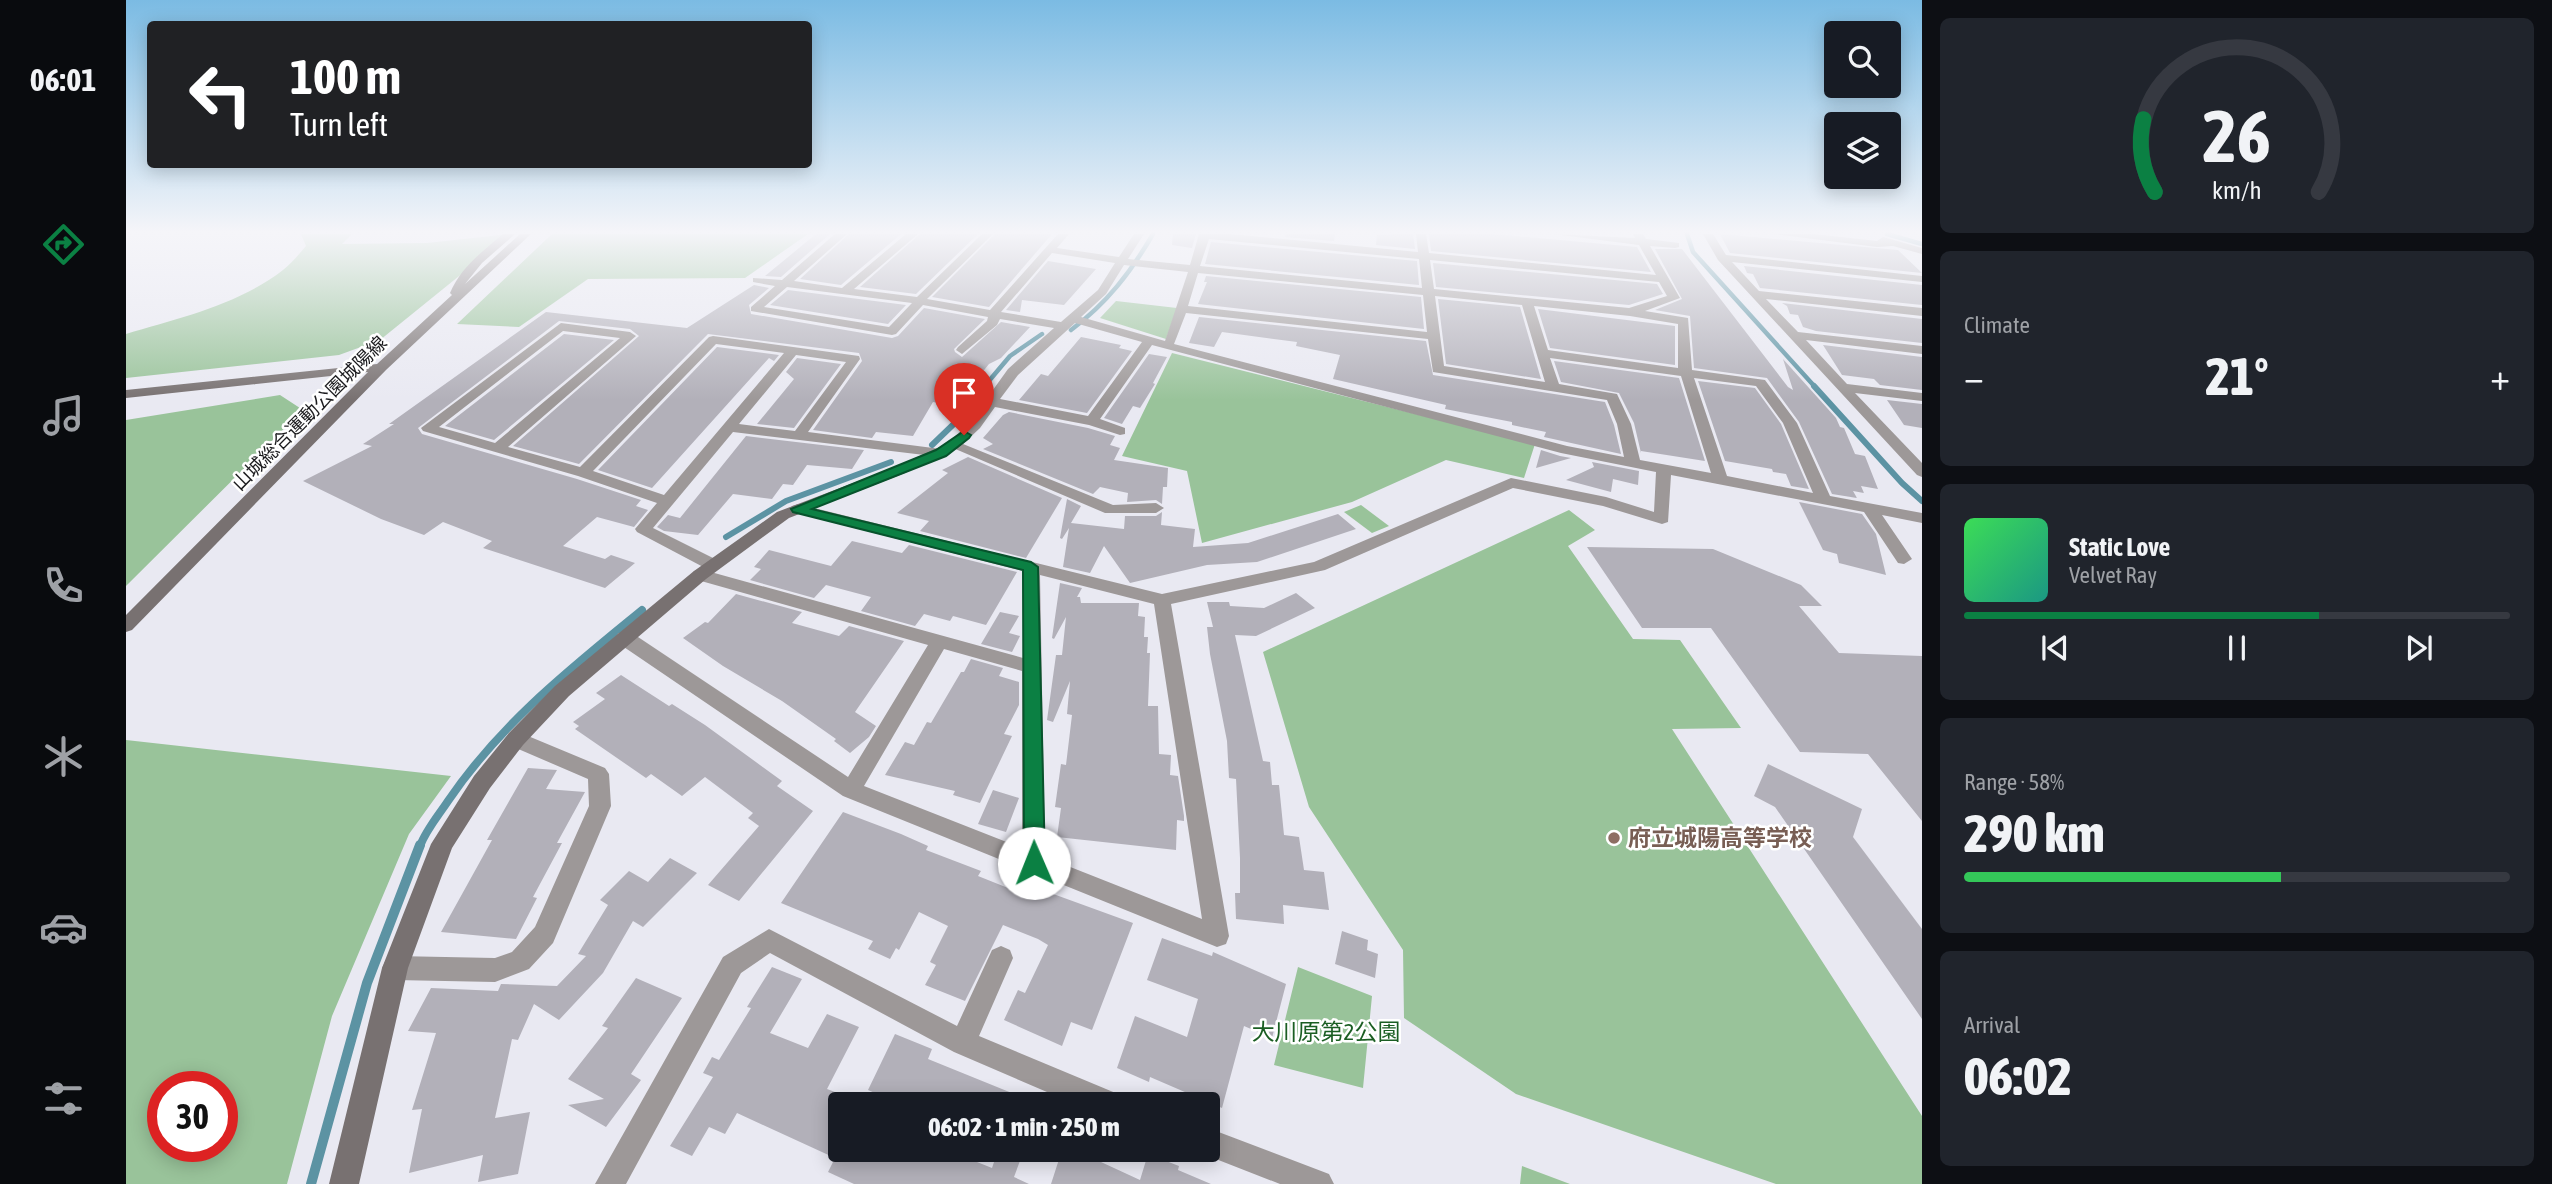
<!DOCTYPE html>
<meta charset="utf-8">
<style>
body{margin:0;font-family:"Asap Condensed","Noto Sans JP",sans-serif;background:#20242c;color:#f1f3f6;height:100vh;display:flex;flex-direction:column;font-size:26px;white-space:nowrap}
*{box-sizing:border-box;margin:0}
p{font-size:23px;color:#9ea1a6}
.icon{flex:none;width:38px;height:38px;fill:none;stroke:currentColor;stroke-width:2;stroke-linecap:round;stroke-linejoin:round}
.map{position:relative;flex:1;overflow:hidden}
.sheet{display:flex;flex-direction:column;gap:18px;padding:18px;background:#0d0f14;width:630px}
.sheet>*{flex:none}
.banner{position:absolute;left:21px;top:21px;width:665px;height:147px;border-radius:7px;box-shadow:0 4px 18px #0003;background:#202124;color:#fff;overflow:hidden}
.controls{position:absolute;left:1698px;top:21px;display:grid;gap:14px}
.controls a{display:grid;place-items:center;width:77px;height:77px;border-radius:7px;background:#171b24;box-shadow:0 4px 18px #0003;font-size:35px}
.speed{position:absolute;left:21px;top:1071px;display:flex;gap:14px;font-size:35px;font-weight:700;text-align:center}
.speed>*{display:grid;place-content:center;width:91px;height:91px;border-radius:50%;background:#171b24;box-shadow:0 4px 18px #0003;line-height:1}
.speed .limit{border:10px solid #d22;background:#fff;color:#111}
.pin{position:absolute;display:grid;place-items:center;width:60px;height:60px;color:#fff;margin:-72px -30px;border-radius:50% 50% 50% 0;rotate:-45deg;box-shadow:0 0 7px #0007}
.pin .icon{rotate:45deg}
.me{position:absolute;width:77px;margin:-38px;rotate:359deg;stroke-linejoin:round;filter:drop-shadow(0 0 5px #0008)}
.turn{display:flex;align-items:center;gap:24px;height:147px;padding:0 28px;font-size:32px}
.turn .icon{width:91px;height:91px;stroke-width:2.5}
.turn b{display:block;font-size:49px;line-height:60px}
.big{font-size:52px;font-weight:800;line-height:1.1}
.sheet .card{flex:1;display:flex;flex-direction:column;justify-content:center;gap:10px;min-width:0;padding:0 24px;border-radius:10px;background:#20242c}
.sheet .dial{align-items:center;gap:0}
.dial svg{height:182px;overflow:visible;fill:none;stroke:#363941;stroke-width:7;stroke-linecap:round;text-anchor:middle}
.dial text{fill:#f1f3f6;stroke:none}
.song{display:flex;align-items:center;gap:21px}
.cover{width:84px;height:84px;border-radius:10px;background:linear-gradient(135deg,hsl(130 70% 55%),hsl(170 70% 35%))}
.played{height:7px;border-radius:4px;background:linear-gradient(90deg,#0b8043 65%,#363941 65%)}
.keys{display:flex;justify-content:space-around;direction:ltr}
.heat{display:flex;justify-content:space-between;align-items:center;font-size:38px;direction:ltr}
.charge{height:10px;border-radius:5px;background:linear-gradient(90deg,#34c759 58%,#363941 0)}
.trip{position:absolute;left:702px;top:1092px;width:392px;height:70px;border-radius:7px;background:#171b24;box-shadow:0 4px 18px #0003;font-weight:800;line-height:70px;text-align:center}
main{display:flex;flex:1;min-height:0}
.tabs{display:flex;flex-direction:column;width:126px;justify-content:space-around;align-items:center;background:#090b0e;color:#9ea1a6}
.tabs .icon{width:49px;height:49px}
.tabs .current{color:#0b8043}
.tabs b{font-size:32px;color:#f1f3f6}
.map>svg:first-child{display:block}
.green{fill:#99c39a;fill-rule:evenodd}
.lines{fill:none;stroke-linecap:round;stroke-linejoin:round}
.stream-far3{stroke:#5c93a3;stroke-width:4.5}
.stream-far2{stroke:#5c93a3;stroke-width:6}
.stream-far1{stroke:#5c93a3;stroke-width:8}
.stream{stroke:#5c93a3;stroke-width:10}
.building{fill:#b2b0b9}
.street{fill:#9d9898;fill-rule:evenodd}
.secondary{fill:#787171;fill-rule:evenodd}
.route{fill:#0b8043;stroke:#07532c;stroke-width:2}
.education-dot{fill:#8d6e63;stroke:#fff;stroke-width:2.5}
.labels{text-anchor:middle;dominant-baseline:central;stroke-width:5;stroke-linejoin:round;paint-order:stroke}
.street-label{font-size:19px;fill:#1b1b1e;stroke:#fff}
.near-education-label{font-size:23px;font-weight:bold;fill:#785e54;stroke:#fff;text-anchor:start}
.near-park-label{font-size:23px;fill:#1b5e23;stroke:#fff}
</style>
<main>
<nav class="tabs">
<b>06:01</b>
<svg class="icon current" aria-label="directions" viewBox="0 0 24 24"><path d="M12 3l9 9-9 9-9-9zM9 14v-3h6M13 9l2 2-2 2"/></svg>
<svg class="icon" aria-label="music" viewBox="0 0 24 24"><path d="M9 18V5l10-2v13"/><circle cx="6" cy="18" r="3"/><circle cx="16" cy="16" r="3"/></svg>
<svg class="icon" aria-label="phone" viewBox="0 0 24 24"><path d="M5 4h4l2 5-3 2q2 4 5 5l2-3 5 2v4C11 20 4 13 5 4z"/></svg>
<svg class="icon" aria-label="climate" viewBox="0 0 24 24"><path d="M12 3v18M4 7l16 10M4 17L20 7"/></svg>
<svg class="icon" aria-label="car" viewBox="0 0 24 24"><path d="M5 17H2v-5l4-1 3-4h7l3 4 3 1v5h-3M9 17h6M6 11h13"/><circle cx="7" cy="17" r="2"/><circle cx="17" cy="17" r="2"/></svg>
<svg class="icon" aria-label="filters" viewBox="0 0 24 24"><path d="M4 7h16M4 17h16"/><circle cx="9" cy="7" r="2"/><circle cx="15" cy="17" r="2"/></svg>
</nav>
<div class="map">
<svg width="1796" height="1184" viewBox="0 0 1796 1184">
<rect width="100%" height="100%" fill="#e9e9f2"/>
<!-- green -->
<path class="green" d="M175,234H226L216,244L301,243L385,234L254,340L213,355L0,378V334C53,318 112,305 157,270C166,263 173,254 180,246Z
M426,234H682L619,278L462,279L393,327L331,324Z
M990,301L1051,308L1040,339L974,318Z
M1046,353L1409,444L1398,478L1320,460L1226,502L1076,543L1061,471L996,456Z
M154,395L177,410L0,586V420Z
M1235,505L1263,526L1246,533L1218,512Z
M1443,510L1469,530L1442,546L1507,639L1554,640L1615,728L1546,729L1796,1116V1184H1650L1390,1094L1278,1018L1277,950L1183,807L1137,652Z
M0,740L325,776L283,834L206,1016L161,1184H0ZM37,1087H96V1146H37Z
M1172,967L1246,996L1237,1088L1148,1065Z
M1396,1166L1444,1184H1394Z"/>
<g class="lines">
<!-- stream-far3 -->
<path class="stream-far3" d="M1561,234L1567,252L1690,388
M1761,234L1796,244
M945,330C981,303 1005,272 1027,234
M857,388L884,356L916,334"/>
<!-- stream-far2 -->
<path class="stream-far2" d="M1688,386L1776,483L1796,501
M806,445L834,418L859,386
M600,537L660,501L765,462"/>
<!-- stream-far1 -->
<path class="stream-far1" d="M294,846C300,830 312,816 322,801C375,723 444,669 516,610"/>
<!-- stream -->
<path class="stream" d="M185,1184L241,983L294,845"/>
</g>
<!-- building -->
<path class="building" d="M690,234H704L655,277L639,276Z
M723,234H775L715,285L674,279Z
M794,234H852L790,294L734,287Z
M869,234H926L863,307L806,297Z
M1047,234H1070L1066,248L1046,245Z
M1160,234H1209L1208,241L1159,237Z
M1267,234H1287L1289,249L1250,245L1251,235Z
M1303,234H1366L1511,247L1525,272L1305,251Z
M1594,234L1772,250L1796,273L1604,253Z
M1085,242L1291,261L1293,285L1079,264Z
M1529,249H1556L1662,387L1667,390L1657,359L1710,418L1714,427L1718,428L1729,454L1739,456L1752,489L1735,486L1738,493L1727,491L1731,498L1706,494L1673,422L1641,378L1568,368L1564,316L1529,310L1556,299Z
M922,261L970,269L938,305L896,300L894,312L880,310Z
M1307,263L1531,284L1537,294L1503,305L1310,287Z
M1618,266L1796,285V305L1634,288L1627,274L1621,273Z
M1080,276L1295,297L1298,329L1072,304L1081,282H1078Z
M628,285L643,288L623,305L625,314L766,338L772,336L798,308L859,319L828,349L829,352L836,357L875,322L904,327L875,358L863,364L829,406L807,402L787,436L750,432L746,438L687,430L736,361L733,353L582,334L453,464L387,446L513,336L504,329L433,321L292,428L296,434L451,479L515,500L510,506L522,510L508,527L471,517L437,546L479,559L485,555L509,563L479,588L357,548L366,541L317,522L298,535L255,519L177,481L246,446L237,444L268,424H263L420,312L561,328Z
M662,290L780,305L762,324L644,305Z
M1312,299L1394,307L1415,379L1320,364Z
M1656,303L1796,319V343L1690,331L1677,327L1672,315L1664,314L1661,306Z
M1412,309L1549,326V365L1424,348Z
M1073,317L1300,341L1307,375L1479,402L1488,425L1495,454L1418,437L1420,432L1386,425V422L1319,409L1320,405L1207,379L1214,355L1170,346L1171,342L1096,332L1088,347L1063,343Z
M438,334L488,340L368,440L319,426Z
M955,337L995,345L993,348L1006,351L961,413L893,400L915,374L922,376Z
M1697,345L1796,357V390L1754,385L1748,379L1716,375Z
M591,347L653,355L648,361L643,358L526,488L472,470Z
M1023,354L1041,357L1027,383L1029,384L1014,408L1007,406L996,424L978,418Z
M671,358L715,364L668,428L631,424L668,379L660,372Z
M1428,361L1553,378L1579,461L1515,451V453L1508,423L1493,393L1435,382Z
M1572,381L1629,388L1655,424L1683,489L1665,486L1660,474L1647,472L1646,469L1599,461Z
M1761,400L1796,404V428L1778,425Z
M883,412L962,428L989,436L984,445L994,448L988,460L1042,468L1041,487H1037L1036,504L1030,500L1001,502L1002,493L974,487L967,494L857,449L867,444L857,438L877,415Z
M620,436L738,450L726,469L681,465L667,485L657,484L646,499L607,494L572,535L538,531L531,527L542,515L554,518Z
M1415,450L1434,456L1445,458L1410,468Z
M842,457L936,498L900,558L794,531L803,521L771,513L822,473L816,470Z
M1466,462L1513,471L1512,485L1487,479L1485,492L1440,480L1468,467Z
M941,499L955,506L945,523L998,529L999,516H1030L1036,512L1035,525L1069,529L1067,547L1122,543L1212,514L1230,529L1131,562L1081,565L1004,583L978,546L964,573L937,567L943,528L936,539L934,538Z
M1673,502L1736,514L1750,534L1760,575L1713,563L1711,554L1697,550Z
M726,541L776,553L783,545L891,572L860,625L827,616L824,621L798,614L789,626L735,611L745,597L700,585L688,598L624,580L635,569L628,567L643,550L705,566Z
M1461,547L1587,549L1675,585L1696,606H1673L1713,653L1796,656V821L1742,754L1674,752L1585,628H1516Z
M934,583L956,588L951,597H954L955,603H1013L1012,616L1019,617L1018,637H1022L1021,653H1024L1022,706H1032L1033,754L1045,755L1044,775L1052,776L1058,816V821L1051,820L1050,850L931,837L935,808L929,807L935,764L940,765L946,715L941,714L944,681L927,722L921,720L930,655H936L940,617L928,639L926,638Z
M1170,593L1189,608L1130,636L1109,635L1137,761L1144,762L1146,785H1153L1158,835L1173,837L1178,870L1198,872L1203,910L1157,905L1158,924L1110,919L1109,893H1114V858L1110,779L1103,778L1101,741L1084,654L1081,627H1087L1081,602H1103L1104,606L1138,608Z
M610,594L676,612L666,623L713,636L723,626L778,641L729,712L750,726L743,737L724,753L708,741L710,739L656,701L597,666L557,638L579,622L582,623Z
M874,612L893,616L883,633L894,636L886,652L855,644Z
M845,659L877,668L873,676L893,682V705L878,734L886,736L854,803L827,795L829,791L759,775L779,742L788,745L801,722L805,723L835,672H838Z
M495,675L543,706L546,704L579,725L656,781L651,786L687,811L613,901L582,885L633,826L622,818L627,813L579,777L556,796L525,774L520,778L449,729L453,726L447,722L479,699L470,693Z
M1642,764L1736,809L1727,837L1796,929V1019L1649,807L1628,796Z
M402,768L431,770L420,789L459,792L431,843H436L407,897L411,898L390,939L315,932L366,840H361Z
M867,790L893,798L880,832L852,824Z
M717,812L775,834L802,846L800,850L855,871L852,876L892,892L897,883L1007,923L966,1030L945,1022L936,1046L878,1020L892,990L899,993L922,945L912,939L877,925L839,1001L799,985L810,965L804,962L822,926L793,912L773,950L770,948L764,959L742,949L747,941L655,903Z
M544,858L571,873L517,927L507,921L477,973L433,1020L408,1004L392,1040L386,1039L369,1118L404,1112L392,1174L352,1182L357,1155L283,1173L296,1109L286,1110L310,1033L282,1031L305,988L372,991L375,984L431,986L460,956L452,954L482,905L474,900L503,871L522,882Z
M1216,931L1242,940L1241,950L1252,954L1249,978L1209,964Z
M1036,938L1086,956L1087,952L1160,984L1146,1038L1118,1026L1096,1108L1024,1077L1023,1082L991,1068L1009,1016L1061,1037L1072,999L1021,980Z
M646,967L676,979L644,1033L682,1048L701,1014L733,1027L701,1089L714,1094V1150H821L866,1168L872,1150H898L888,1177L903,1184H728L702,1172L709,1158L611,1113L599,1134L583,1127L566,1156L544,1146L587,1077L577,1073L586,1057L593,1060L625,1008L621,1007Z
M510,978L556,998L505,1074L515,1080L480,1127L442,1105L478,1099L442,1079L482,1028L476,1026Z
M769,1034L806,1049L802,1059L913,1104H812L786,1094L781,1104H774L742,1090Z
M936,1150H979L975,1162L1014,1180L1022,1154L1053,1166L1052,1170L1085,1184H925Z"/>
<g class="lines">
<!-- street -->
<path class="street" d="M709,234H721L668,281L716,288L780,234H792L728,289L791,297L856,234H867L801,299L864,310L932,234H943L931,248L993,257L1008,234H1018L1002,259L1064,265L1073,234H1104L1292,252L1290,234H1300L1303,253L1530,275L1513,245L1427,234L1509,238L1507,234H1517L1520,239L1553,243V247L1549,248L1524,246L1554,298L1519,311L1562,318L1566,370L1639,380L1671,423L1704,496L1796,513V523L1756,515L1786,559L1778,564L1772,563L1738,512L1545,475L1542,522L1536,524L1477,506L1387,488L1199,570L1045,604L1103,936L1100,944L1091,947L717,796L492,643L490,638L492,633H506L722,777L802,645L568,579L565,575L568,571L574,569L897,658V571L666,512L664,509L666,506L672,504L1036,594L1188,562L1385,478L1480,497L1528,512L1530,472L1435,453L1026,345L974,419L999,428V434L994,435L963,425L869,407L854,428L837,444L987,505L1030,503L1038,508L1030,513H979L820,445L844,422L882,369L928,328L874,319L871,325L836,354L830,350L832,347L861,321L862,317L797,305L770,334L766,335L625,311V307L649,286L627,282V278L656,280ZM1083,239L1293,259L1296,288L1074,266ZM926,253L989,263L972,290L935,322L875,312ZM1304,260L1533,282L1541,296L1503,308L1308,289ZM998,265L1062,272L1039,341L955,317L980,294ZM1072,273L1297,295L1301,332L1062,306ZM661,287L786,303L763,327L638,307ZM1309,296L1396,305L1419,382L1318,366ZM1408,306L1504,316L1552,324V368L1422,350ZM1060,313L1302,339L1307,372L1481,400L1491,424L1498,457L1441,446L1048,344ZM949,323L1016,342L962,416L874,399L892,375ZM1424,358L1555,376L1585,473L1514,460L1505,424L1491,394L1433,384ZM1568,378L1630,386L1657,423L1687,493L1601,476ZM914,575L1028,604L1076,919L919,857ZM818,649L896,671V848L738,786Z
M1577,234H1587L1600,255L1796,276V282L1606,262L1633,291L1796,308V316L1640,299L1672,332L1796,346V354L1680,340L1721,384L1796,393V401L1729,393L1796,463V477L1791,475L1592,260Z
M1649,234H1688L1751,241L1757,237L1796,248V254L1767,246L1751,247Z
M435,323L504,332L510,336L382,447L454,467L583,337L587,336L733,356L734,359L682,432L815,449L822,453L815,457L607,432L527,528L593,561L595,565L593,569H581L511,532L509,529L531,503L452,476L297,431L295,428ZM437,331L494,338L369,443L313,427ZM590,344L658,353L538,495L467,471ZM670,355L720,362L669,431L613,424Z
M390,731L479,768L483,774L485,806L427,943L403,969L369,982L269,980L260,976L256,968L260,960L269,956L369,958L386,952L409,927L463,806L462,779L383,745L380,739L383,733Z
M643,929L831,1026L866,950L875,946L884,950L887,958L853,1036L992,1094L996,1104H949L828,1052L644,953L615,973L500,1184H469L597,957Z
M1082,1128L1203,1174L1208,1184H1154L1072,1152L1071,1150H1082Z"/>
<!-- secondary -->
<path class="secondary" d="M377,234H389L356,263L339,284L394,234H405L260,370L6,630L0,632V615L242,372L0,398V390L251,364L326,295L324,293C335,267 356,252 377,234Z
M827,441L832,442L834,445L832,448L779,473L663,518L580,579L443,696L397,745L364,788L326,848L282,968L233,1184H203L256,968L305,844L348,776L383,733L429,686L568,571L651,512L769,467Z"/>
</g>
<!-- sky -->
<linearGradient id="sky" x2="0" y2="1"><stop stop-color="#7bbbe3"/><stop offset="0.58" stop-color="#f5f5f9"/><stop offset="1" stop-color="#f5f5f9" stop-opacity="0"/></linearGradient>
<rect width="1796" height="400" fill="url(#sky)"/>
<!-- route -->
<path class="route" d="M838,431L845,435L843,438L820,456L686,509L905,562L912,567L919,863L916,869L908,872L901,869L898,863L897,570L667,512L665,509L810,450Z"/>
<!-- markers -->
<circle class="education-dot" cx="1488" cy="838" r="7"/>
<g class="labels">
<!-- street labels -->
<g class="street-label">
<text transform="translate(183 413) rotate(-45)">山城総合運動公園城陽線</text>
</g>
<!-- near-education labels -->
<g class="near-education-label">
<text x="1502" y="838">府立城陽高等学校</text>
</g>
<!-- near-park labels -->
<g class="near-park-label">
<text x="1200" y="1032">大川原第2公園</text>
</g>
</g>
</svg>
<div class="controls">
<a><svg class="icon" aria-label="search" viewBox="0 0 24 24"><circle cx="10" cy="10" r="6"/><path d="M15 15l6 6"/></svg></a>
<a><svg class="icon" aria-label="layers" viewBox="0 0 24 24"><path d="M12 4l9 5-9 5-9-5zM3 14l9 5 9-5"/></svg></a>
</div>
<div class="speed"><div class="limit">30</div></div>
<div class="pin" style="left:838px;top:435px;background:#d93025"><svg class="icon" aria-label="arrive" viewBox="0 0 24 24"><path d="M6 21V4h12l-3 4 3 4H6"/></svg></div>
<svg class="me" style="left:908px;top:863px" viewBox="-20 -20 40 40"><circle r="19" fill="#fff"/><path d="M0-13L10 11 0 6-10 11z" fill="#0b8043"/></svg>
<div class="trip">06:02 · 1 min · 250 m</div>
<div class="banner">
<div class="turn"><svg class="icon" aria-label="left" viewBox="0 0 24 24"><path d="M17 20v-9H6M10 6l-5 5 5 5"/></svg><div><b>100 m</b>Turn left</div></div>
</div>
</div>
<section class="sheet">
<div class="card dial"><svg viewBox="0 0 100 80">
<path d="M14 69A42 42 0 1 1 86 69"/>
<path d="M14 69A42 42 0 0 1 9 37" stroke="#0b8043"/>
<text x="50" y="56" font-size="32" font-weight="700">26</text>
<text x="50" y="72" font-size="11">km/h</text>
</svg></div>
<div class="card"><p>Climate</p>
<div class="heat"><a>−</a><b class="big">21°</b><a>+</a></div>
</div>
<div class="card">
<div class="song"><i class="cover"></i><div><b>Static Love</b><p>Velvet Ray</p></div></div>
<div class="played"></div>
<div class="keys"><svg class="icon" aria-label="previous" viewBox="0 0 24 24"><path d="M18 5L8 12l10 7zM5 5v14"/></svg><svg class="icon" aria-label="pause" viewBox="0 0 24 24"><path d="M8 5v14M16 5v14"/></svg><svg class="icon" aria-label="next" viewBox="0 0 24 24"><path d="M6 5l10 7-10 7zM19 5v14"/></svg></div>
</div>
<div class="card"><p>Range · 58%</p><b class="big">290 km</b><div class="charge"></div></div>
<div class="card"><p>Arrival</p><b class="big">06:02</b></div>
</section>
</main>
